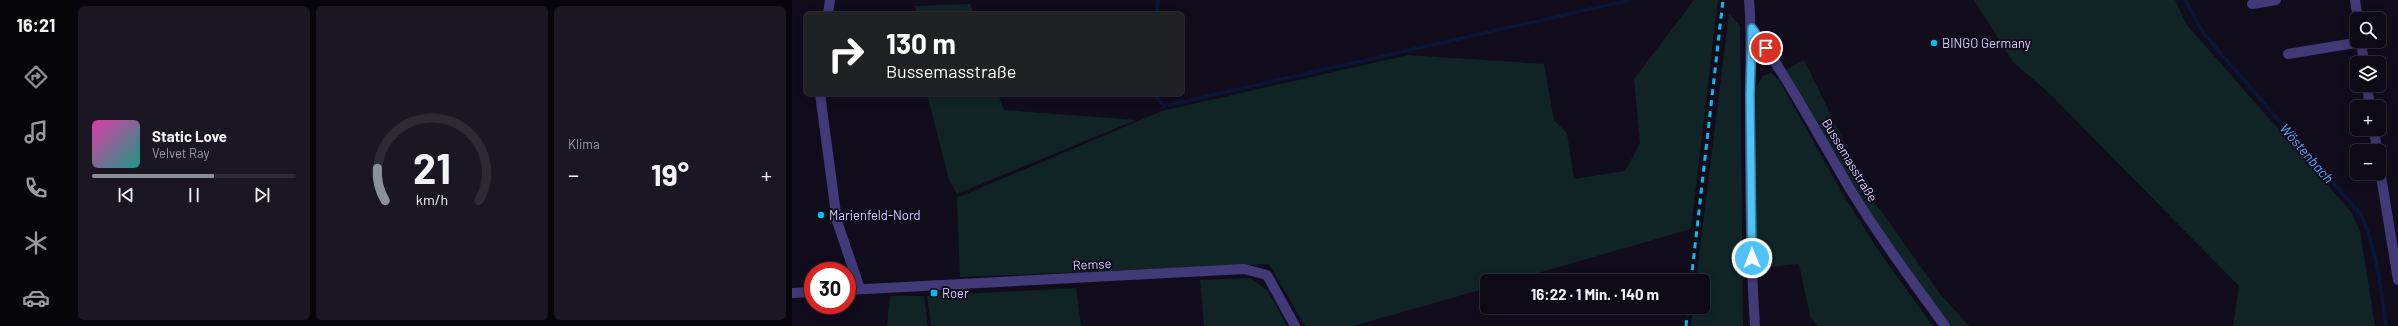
<!DOCTYPE html>
<html lang="de">
<meta charset="utf-8">
<style>
body{margin:0;font-family:Barlow,sans-serif;background:#1b1722;color:#f1f3f6;height:100vh;display:flex;flex-direction:column;font-size:15px;white-space:nowrap}
*{box-sizing:border-box;margin:0}
p{font-size:13px;color:#9a9aa0}
.icon{flex:none;width:22px;height:22px;fill:none;stroke:currentColor;stroke-width:2;stroke-linecap:round;stroke-linejoin:round}
.map{position:relative;flex:1;overflow:hidden}
.panel{display:flex;flex-direction:column;gap:6px;padding:6px;background:#07050c;width:720px}
.panel>*{flex:none}
.hud{position:absolute;left:12px;top:12px;width:380px;height:84px;border-radius:6px;box-shadow:0 2px 10px #0003,0 0 0 1px #2d2a34;background:#202124;color:#fff;overflow:hidden}
.controls{position:absolute;left:1558px;top:12px;display:grid;gap:8px}
.controls a{display:grid;place-items:center;width:36px;height:36px;border-radius:6px;background:#0d0915;box-shadow:0 2px 10px #0003,0 0 0 1px #2d2a34;font-size:20px}
.speed{position:absolute;left:12px;top:262px;display:flex;gap:8px;font-size:20px;font-weight:700;text-align:center}
.speed>*{display:grid;place-content:center;width:52px;height:52px;border-radius:50%;background:#0d0915;box-shadow:0 2px 10px #0003,0 0 0 1px #2d2a34;line-height:1}
.speed .limit{border:6px solid #d22;background:#fff;color:#111}
.pin{position:absolute;display:grid;place-items:center;width:34px;height:34px;color:#fff;margin:-17px;border:2px solid #fff;border-radius:50%;box-shadow:0 1px 4px #0007}
.me{position:absolute;width:44px;margin:-22px;rotate:359deg;stroke-linejoin:round;filter:drop-shadow(0 0 3px #0008)}
.turn{display:flex;align-items:center;gap:14px;height:84px;padding:0 16px;font-size:18px}
.turn .icon{width:52px;height:52px;stroke-width:2.5}
.turn b{display:block;font-size:28px;line-height:34px}
.big{font-size:30px;font-weight:700;line-height:1.1}
.panel .widget{flex:1;display:flex;flex-direction:column;justify-content:center;gap:6px;min-width:0;padding:0 14px;border-radius:6px;background:#1b1722}
.panel .dial{align-items:center;gap:0}
.dial svg{height:104px;overflow:visible;fill:none;stroke:#2d2a34;stroke-width:7;stroke-linecap:round;text-anchor:middle}
.dial text{fill:#f1f3f6;stroke:none}
.song{display:flex;align-items:center;gap:12px}
.cover{width:48px;height:48px;border-radius:6px;background:linear-gradient(135deg,hsl(320 70% 55%),hsl(170 70% 35%))}
.played{height:4px;border-radius:2px;background:linear-gradient(90deg,#8c9099 60%,#2d2a34 60%)}
.keys{display:flex;justify-content:space-around;direction:ltr}
.heat{display:flex;justify-content:space-between;align-items:center;font-size:22px;direction:ltr}
.panel .tiles{flex:1;display:grid;gap:6px;grid-template-columns:repeat(3,1fr)}
.trip{position:absolute;left:688px;top:274px;width:230px;height:40px;border-radius:6px;background:#0d0915;box-shadow:0 2px 10px #0003,0 0 0 1px #2d2a34;font-weight:700;line-height:40px;text-align:center}
main{display:flex;flex:1;min-height:0}
.menu{display:flex;flex-direction:column;width:72px;justify-content:space-around;align-items:center;background:#050408;color:#9a9aa0}
.menu .icon{width:28px;height:28px}
.menu .on{color:#8c9099}
.menu b{font-size:18px;color:#f1f3f6}
.map>svg:first-child{display:block}
.green{fill:#102426}
.lines{fill:none;stroke-linecap:round;stroke-linejoin:round}
.stream{stroke:#0b1637;stroke-width:3.5}
.street{stroke:#423979;stroke-width:10}
.rail{stroke:#0bbbe7;stroke-width:3;stroke-dasharray:6 5;stroke-linecap:butt}
.route-casing{stroke:#337fa1;stroke-width:10}
.route{stroke:#4fc3f7;stroke-width:7}
.poi-dot{fill:#0bbbe7;stroke:#110c1c;stroke-width:1.5}
.labels{text-anchor:middle;dominant-baseline:central;stroke-width:4;stroke-linejoin:round;paint-order:stroke}
.poi-label{font-size:13px;fill:#d5cafc;stroke:#110c1c;text-anchor:start}
.street-label{font-size:13px;fill:#d5cafc;stroke:#110c1c}
.water-label{font-size:14px;font-style:italic;fill:#5da1f7;stroke:#110c1c}
</style>
<main>
<nav class="menu">
<b>16:21</b>
<svg class="icon on" aria-label="directions" viewBox="0 0 24 24"><path d="M12 3l9 9-9 9-9-9zM9 14v-3h6M13 9l2 2-2 2"/></svg>
<svg class="icon" aria-label="music" viewBox="0 0 24 24"><path d="M9 18V5l10-2v13"/><circle cx="6" cy="18" r="3"/><circle cx="16" cy="16" r="3"/></svg>
<svg class="icon" aria-label="phone" viewBox="0 0 24 24"><path d="M5 4h4l2 5-3 2q2 4 5 5l2-3 5 2v4C11 20 4 13 5 4z"/></svg>
<svg class="icon" aria-label="climate" viewBox="0 0 24 24"><path d="M12 3v18M4 7l16 10M4 17L20 7"/></svg>
<svg class="icon" aria-label="car" viewBox="0 0 24 24"><path d="M5 17H2v-5l4-1 3-4h7l3 4 3 1v5h-3M9 17h6M6 11h13"/><circle cx="7" cy="17" r="2"/><circle cx="17" cy="17" r="2"/></svg>
</nav>
<section class="panel">
<div class="tiles">
<div class="widget">
<div class="song"><i class="cover"></i><div><b>Static Love</b><p>Velvet Ray</p></div></div>
<div class="played"></div>
<div class="keys"><svg class="icon" aria-label="previous" viewBox="0 0 24 24"><path d="M18 5L8 12l10 7zM5 5v14"/></svg><svg class="icon" aria-label="pause" viewBox="0 0 24 24"><path d="M8 5v14M16 5v14"/></svg><svg class="icon" aria-label="next" viewBox="0 0 24 24"><path d="M6 5l10 7-10 7zM19 5v14"/></svg></div>
</div>
<div class="widget dial"><svg viewBox="0 0 100 80">
<path d="M14 69A42 42 0 1 1 86 69"/>
<path d="M14 69A42 42 0 0 1 8 44" stroke="#8c9099"/>
<text x="50" y="56" font-size="32" font-weight="700">21</text>
<text x="50" y="72" font-size="11">km/h</text>
</svg></div>
<div class="widget"><p>Klima</p>
<div class="heat"><a>−</a><b class="big">19°</b><a>+</a></div>
</div>
</div>
</section>
<div class="map">
<svg width="1606" height="326" viewBox="0 0 1606 326">
<rect width="100%" height="100%" fill="#110c1c"/>
<!-- green -->
<path class="green" d="M902,0H926L899,229L718,281H695V288L561,326H513L477,264L168,277L165,198L370,111L616,55L752,64L762,120L775,133L782,179L833,171L848,143L842,79Z
M1182,0H1383L1395,25L1560,213L1568,231L1583,326H1441L1447,286L1257,93L1221,62Z
M178,4L182,14H125L123,6Z
M937,13L948,26L951,326H899L901,307H911V281H904Z
M1012,60L1079,197L1148,294L1177,326H1158L1091,231L1050,167L994,70Z
M979,73L987,80L1049,191L1086,250L1141,326H1025L1018,316L1007,264L965,268L964,87L971,76Z
M135,94H206L212,110L344,120L165,194L157,180Z
M458,278L476,291L495,326H412L408,280Z
M284,288L289,326H139L135,296Z
M98,296H132L136,326H95Z"/>
<g class="lines">
<!-- stream -->
<path class="stream" d="M1393,0L1412,34L1569,215C1585,249 1589,289 1594,326
M365,14L366,0
M362,94L372,106L838,0"/>
<!-- street -->
<path class="street" d="M957,0C960,33 958,65 958,97C958,174 958,250 963,326
M1563,0L1566,19
M1460,4L1484,0
M36,14L38,0
M960,28C997,80 1026,135 1058,189C1087,236 1120,281 1153,326
M1569,41L1572,63
M1496,54L1569,42
M1575,85L1578,107
M28,94L45,221L68,289
M1582,129L1585,151
M1587,164L1606,280
M55,290L452,269L475,275L503,326
M0,293L21,292"/>
<!-- rail -->
<path class="rail" d="M899,281L931,0
M894,326L896,307"/>
</g>
<g class="lines">
<!-- route casing -->
<g class="route-casing">
<path id="route" d="M960,258L958,95L960,28L974,48"/>
</g>
<!-- route -->
<use href="#route" class="route"/>
</g>
<!-- markers -->
<g class="poi-dot">
<circle cx="1142" cy="43" r="4"/>
<circle cx="29" cy="215" r="4"/>
<rect x="138" y="289" width="8" height="8" rx="2"/>
</g>
<g class="labels">
<!-- poi labels -->
<g class="poi-label">
<text x="1150" y="43">BINGO Germany</text>
<text x="37" y="215">Marienfeld-Nord</text>
<text x="150" y="293">Roer</text>
</g>
<!-- street labels -->
<g class="street-label">
<text transform="translate(1058 160) rotate(59)">Bussemasstraße</text>
<text transform="translate(300 264) rotate(-3)">Remse</text>
</g>
<!-- water labels -->
<g class="water-label">
<text transform="translate(1515 153) rotate(49)">Wöstenbach</text>
</g>
</g>
</svg>
<div class="controls">
<a><svg class="icon" aria-label="search" viewBox="0 0 24 24"><circle cx="10" cy="10" r="6"/><path d="M15 15l6 6"/></svg></a>
<a><svg class="icon" aria-label="layers" viewBox="0 0 24 24"><path d="M12 4l9 5-9 5-9-5zM3 14l9 5 9-5"/></svg></a>
<a>+</a>
<a>−</a>
</div>
<div class="speed"><div class="limit">30</div></div>
<div class="pin" style="left:974px;top:48px;background:#d93025"><svg class="icon" aria-label="arrive" viewBox="0 0 24 24"><path d="M6 21V4h12l-3 4 3 4H6"/></svg></div>
<svg class="me" style="left:960px;top:258px" viewBox="-20 -20 40 40"><circle r="17" fill="#4fc3f7" stroke="#fff" stroke-width="3"/><path d="M0-11L8 9 0 5-8 9z" fill="#fff"/></svg>
<div class="trip">16:22 · 1 Min. · 140 m</div>
<div class="hud">
<div class="turn"><svg class="icon" aria-label="right" viewBox="0 0 24 24"><path d="M7 20v-9h11M14 6l5 5-5 5"/></svg><div><b>130 m</b>Bussemasstraße</div></div>
</div>
</div>
</main>
